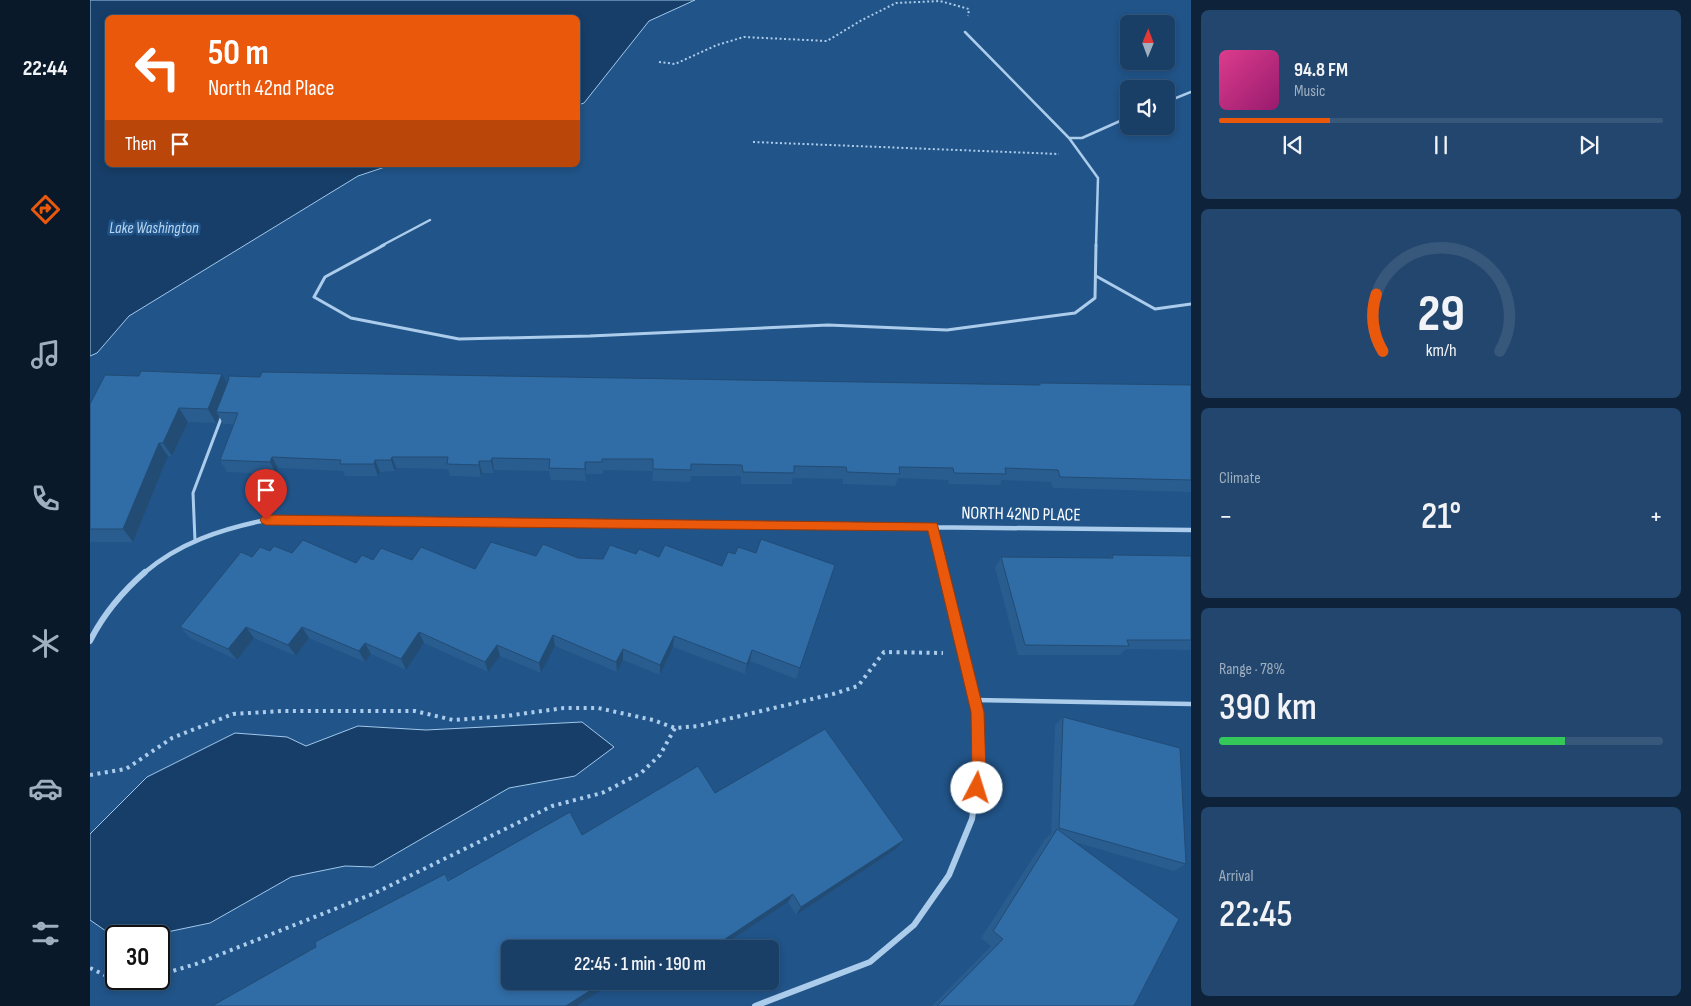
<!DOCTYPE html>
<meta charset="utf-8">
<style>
body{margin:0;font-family:"Sofia Sans Condensed",sans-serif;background:#22466d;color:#f1f3f6;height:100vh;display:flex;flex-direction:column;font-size:19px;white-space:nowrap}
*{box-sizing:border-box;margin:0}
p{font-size:16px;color:#9fafc0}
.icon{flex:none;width:28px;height:28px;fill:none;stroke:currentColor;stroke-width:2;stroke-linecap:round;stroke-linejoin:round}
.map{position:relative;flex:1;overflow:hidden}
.details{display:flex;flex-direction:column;gap:10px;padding:10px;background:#0e2339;width:500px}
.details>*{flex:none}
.banner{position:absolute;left:15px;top:15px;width:475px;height:152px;border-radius:8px;box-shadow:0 2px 8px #0003,0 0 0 1px #37587b;background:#ea580c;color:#fff;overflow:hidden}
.needle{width:32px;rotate:1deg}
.tools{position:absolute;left:1030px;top:15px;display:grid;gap:10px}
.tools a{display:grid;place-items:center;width:55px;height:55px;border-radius:8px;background:#193f67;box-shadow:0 2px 8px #0003,0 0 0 1px #37587b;font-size:25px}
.speed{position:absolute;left:15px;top:925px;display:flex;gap:10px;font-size:25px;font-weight:700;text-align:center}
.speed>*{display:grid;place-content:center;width:65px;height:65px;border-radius:50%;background:#193f67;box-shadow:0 2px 8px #0003,0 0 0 1px #37587b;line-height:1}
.speed .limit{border:2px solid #111;border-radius:8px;background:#fff;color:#111}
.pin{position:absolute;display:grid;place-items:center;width:42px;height:42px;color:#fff;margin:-51px -21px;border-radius:50% 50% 50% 0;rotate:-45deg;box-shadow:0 0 5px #0007}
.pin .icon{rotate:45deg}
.me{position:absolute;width:55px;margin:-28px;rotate:5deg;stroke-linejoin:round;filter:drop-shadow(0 0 4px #0008)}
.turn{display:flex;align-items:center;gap:18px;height:105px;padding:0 20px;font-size:22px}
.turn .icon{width:65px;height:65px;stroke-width:2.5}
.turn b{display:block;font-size:35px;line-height:42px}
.then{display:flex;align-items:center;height:48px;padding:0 20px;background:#0003;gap:10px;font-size:19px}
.big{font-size:38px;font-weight:600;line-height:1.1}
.details .widget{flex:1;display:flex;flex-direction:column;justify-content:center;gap:8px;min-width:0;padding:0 18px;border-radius:8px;background:#22466d}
.details .dial{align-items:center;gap:0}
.dial svg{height:130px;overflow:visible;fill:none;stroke:#37587b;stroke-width:7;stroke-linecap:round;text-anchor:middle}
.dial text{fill:#f1f3f6;stroke:none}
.song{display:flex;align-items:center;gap:15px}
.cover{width:60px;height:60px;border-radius:8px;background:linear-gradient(135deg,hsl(330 70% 55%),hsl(320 70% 35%))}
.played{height:5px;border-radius:2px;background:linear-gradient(90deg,#ea580c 25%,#37587b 25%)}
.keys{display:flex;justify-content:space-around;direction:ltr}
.heat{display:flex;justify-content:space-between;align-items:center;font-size:28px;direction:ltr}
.charge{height:8px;border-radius:4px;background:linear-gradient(90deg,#34c759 78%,#37587b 0)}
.trip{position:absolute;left:411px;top:940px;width:278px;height:50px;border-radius:8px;background:#193f67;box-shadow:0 2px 8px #0003,0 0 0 1px #37587b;font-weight:600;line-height:50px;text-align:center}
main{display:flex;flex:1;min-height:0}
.dock{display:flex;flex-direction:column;width:90px;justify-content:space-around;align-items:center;background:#0a1929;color:#9fafc0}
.dock .icon{width:35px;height:35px}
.dock .current{color:#ea580c}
.dock b{font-size:22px;color:#f1f3f6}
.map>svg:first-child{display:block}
.water{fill:#173e68;stroke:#a0c8ec}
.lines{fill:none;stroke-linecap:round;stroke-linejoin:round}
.path-far1{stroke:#accceb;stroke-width:2;stroke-dasharray:2 2.5;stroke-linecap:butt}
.path{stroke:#accceb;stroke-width:4;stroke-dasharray:3 4.5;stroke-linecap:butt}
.lane-far2{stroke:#accceb;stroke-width:2.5}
.lane-far1{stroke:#accceb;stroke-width:3}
.lane{stroke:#accceb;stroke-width:4.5}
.street-far1{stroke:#accceb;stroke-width:4.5}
.street{stroke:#accceb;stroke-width:6}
.wall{fill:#295d8f}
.shaded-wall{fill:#224c74}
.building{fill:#306ca6;stroke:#224c74}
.route{fill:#ea580c;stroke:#983908}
.labels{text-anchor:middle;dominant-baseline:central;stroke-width:5;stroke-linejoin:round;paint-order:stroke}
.far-water-label{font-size:16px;font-style:italic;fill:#b8d6f2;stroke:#215489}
.street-label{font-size:18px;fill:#fff;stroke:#215489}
</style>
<main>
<nav class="dock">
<b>22:44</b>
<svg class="icon current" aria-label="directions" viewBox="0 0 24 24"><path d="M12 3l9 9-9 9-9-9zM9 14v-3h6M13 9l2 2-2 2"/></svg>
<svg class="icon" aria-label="music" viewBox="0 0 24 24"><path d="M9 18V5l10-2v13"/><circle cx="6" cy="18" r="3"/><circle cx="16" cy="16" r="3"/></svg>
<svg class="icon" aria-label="phone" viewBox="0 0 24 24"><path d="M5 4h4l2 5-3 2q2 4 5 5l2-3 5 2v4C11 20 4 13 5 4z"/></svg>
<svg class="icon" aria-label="climate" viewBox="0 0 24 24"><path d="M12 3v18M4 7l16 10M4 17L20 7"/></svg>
<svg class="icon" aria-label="car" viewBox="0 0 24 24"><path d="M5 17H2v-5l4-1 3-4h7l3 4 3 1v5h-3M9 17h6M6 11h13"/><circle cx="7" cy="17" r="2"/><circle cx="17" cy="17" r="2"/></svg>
<svg class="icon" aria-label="filters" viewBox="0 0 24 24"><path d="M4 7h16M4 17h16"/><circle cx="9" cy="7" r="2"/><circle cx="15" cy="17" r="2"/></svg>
</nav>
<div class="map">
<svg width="1101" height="1006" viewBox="0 0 1101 1006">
<rect width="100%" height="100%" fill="#215489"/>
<!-- water -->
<path class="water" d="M0,0H605L559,21L494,103L488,105V18H18V165H301L268,176L39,316L7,353L0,356Z
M492,722L524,747L485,776L419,788L283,867L255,866L201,877L120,923L58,936H26V938L0,920V834L57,777L145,733L197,737L216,746L268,726L336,730Z"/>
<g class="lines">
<!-- path-far1 -->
<path class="path-far1" d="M569,62L585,64L627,45L654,37L737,41L772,20L806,3L850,1L879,9L878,16
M663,142L969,154"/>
<!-- path -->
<path class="path" d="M0,775L36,769L82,738L143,714L192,711H325L363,720L416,716L474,708H508L563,720L585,728L608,726L743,694L768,686L794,652L853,653
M0,968L19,977L26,978
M69,975L106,964L285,893L462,806L512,793L551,773L570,755L585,728
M29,979L46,981L55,979"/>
<!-- lane-far2 -->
<path class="lane-far2" d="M875,32L979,138L1008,178L1006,246
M1076,102L1101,92
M979,138H992L1039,117
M291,246L340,220"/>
<!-- lane-far1 -->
<path class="lane-far1" d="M294,245L235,277L224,297L261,318L369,339L500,336L738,325L857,330L985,313L1005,298L1006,245
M1006,276L1065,309L1101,304
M105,541L103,493L132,416"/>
<!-- lane -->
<path class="lane" d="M884,700L1101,704"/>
<!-- street-far1 -->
<path class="street-far1" d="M843,527L854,573
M54,573C89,543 131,529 176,520L1101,530"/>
<!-- street -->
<path class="street" d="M0,641C14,613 32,592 55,572
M665,1006L780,962L824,925L859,875L882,819L889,772L887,712L854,572"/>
</g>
<!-- wall -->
<path class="wall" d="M170,377L949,385L950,383L1101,385V492L1067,491L963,488L961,482L912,480L910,485L859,484L858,480L808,478L805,486L753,484V479L703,478L702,484H651V476H601L600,482L562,481L563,471L513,470V474H496V481L461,480L459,471L404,470V473H392L391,477L360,476L358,469L306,468L305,471L290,472L288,476H255L253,471L188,468L186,474L137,472L130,460L144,424H133L129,416L126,423L98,422L82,456H78L43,542H0V404L137,383Z
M180,551L202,553L266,563L283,560H322L385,569L446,556L488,558L513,559L546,554L632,566L645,554L666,553L745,565L706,679L660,661L655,674L583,647L570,675L533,660L527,672L465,646L451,673L410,656L398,672L334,643L316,670L281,654L275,662L219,638L206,656L164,638L147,660L100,638L90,627L162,557Z
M1022,555L1101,556V650L1036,649L1030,655H928L905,568L911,557L1020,558Z
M973,717L1096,864L1084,871L985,842L1044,1006H842L901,946L891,938L955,839L961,834L965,725Z
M735,729L814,840L806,849L706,915L698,902L628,949H420V981H525L487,1006H122L226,947L225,942L355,874L360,880L480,812L492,835L608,766L625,793Z"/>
<!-- shaded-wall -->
<path class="shaded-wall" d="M132,374L139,388L126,412L129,416L126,423L118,409Z
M89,408L98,422L82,456L73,443Z
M69,443L78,456L43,542L33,529Z
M182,457L188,468L186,474L180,462Z
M302,457L306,468L305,471L301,460Z
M402,458L404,470V473L401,461Z
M285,460L290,472L288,476L284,464Z
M389,461L392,473L391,477L389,465Z
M495,462L496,474V481L495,469Z
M156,627L164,638L147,660L138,649Z
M212,627L219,638L206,656L198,645Z
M329,632L334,643L316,670L311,659Z
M463,635L465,646L451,673L449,663Z
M584,636L583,647L570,675V665Z
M275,643L281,654L275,662L269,651Z
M407,645L410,656L398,672L395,662Z
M533,649V660L527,672L526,662Z
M662,650L660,661L655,674L657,664Z
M814,840L806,849L706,915L711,907Z
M703,894L698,902L628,949H620Z
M515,981H525L487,1006H476Z"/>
<!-- building -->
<path class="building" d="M51,371L132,374L118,409L89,408L73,443H69L33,529H0V404L15,375L49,376Z
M172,372L950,385V383L1101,385V480L970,477L968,470L915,468L916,474L864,473L863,468L809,467L810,474L757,472L756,467L704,466V473L653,472L652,465L601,464V470L563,469V459H512V462H495V469L459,468L460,459L402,458L401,461H389V465L357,464L358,457H302L301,460H285L284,464H250L251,460L182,457L180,462L130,460L148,413L126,412L139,379L138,376L170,377Z
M671,539L745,565L710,668L662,650L657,664L584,636L570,665L533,649L526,662L463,635L449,663L407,645L395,662L329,632L311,659L275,643L269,651L212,627L198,645L156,627L138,649L90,627L151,552L162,557L170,547L180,551L184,546L202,553L213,540L266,563L272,555L283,560L291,548L322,560L331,547L385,569L401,542L446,556L453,544L488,558L513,559L520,545L546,554L549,549L569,557L575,545L632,566L638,552L645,554L648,547L666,553Z
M1022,555L1101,556V640H1037L1039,646L935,645L911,557L1023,558Z
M973,717L1090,748L1096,864L969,828Z
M735,729L814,840L711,907L703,894L620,949H420V981H515L476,1006H122L226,947L225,942L355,874L358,881L480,812L492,835L608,766L625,793Z
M967,829L1089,919L1044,1006H847L913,939L903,931Z"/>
<!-- route -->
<path class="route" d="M176,515L847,523L894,712L896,772L892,793L887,795L882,793L880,788L882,772L881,712L838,531L176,525L172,523L170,520L172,517Z"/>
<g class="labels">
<!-- far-water labels -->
<g class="far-water-label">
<text x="64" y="228">Lake Washington</text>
</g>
<!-- street labels -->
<g class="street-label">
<text transform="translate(931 514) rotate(1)">NORTH 42ND PLACE</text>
</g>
</g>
</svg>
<div class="tools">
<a><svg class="needle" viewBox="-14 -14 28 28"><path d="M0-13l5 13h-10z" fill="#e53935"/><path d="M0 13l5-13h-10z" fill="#9fafc0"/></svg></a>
<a><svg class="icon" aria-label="sound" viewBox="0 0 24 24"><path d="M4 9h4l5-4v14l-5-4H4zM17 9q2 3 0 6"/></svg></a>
</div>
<div class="speed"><div class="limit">30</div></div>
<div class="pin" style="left:176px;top:520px;background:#d93025"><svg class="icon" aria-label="arrive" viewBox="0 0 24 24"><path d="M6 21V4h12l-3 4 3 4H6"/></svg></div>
<svg class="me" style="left:887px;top:788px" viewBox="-20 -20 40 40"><circle r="19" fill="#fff"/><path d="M0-13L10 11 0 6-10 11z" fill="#ea580c"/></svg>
<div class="trip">22:45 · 1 min · 190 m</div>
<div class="banner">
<div class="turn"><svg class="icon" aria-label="left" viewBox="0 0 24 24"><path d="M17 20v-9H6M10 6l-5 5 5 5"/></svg><div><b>50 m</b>North 42nd Place</div></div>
<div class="then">Then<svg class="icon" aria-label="arrive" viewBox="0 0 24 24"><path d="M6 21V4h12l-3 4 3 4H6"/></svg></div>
</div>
</div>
<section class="details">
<div class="widget">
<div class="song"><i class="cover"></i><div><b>94.8 FM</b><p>Music</p></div></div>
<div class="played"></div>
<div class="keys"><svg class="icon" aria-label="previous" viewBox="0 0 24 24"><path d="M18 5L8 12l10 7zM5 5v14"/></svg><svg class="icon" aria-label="pause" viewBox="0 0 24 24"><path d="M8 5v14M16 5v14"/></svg><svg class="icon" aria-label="next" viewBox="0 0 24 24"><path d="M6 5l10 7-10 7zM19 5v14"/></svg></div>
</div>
<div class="widget dial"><svg viewBox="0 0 100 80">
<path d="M14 69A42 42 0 1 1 86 69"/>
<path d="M14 69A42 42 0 0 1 10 34" stroke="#ea580c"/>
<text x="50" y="56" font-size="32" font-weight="700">29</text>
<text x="50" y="72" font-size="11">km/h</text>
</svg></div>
<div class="widget"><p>Climate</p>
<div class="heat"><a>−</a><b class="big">21°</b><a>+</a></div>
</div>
<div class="widget"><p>Range · 78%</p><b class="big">390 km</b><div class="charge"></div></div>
<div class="widget"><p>Arrival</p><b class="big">22:45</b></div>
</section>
</main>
